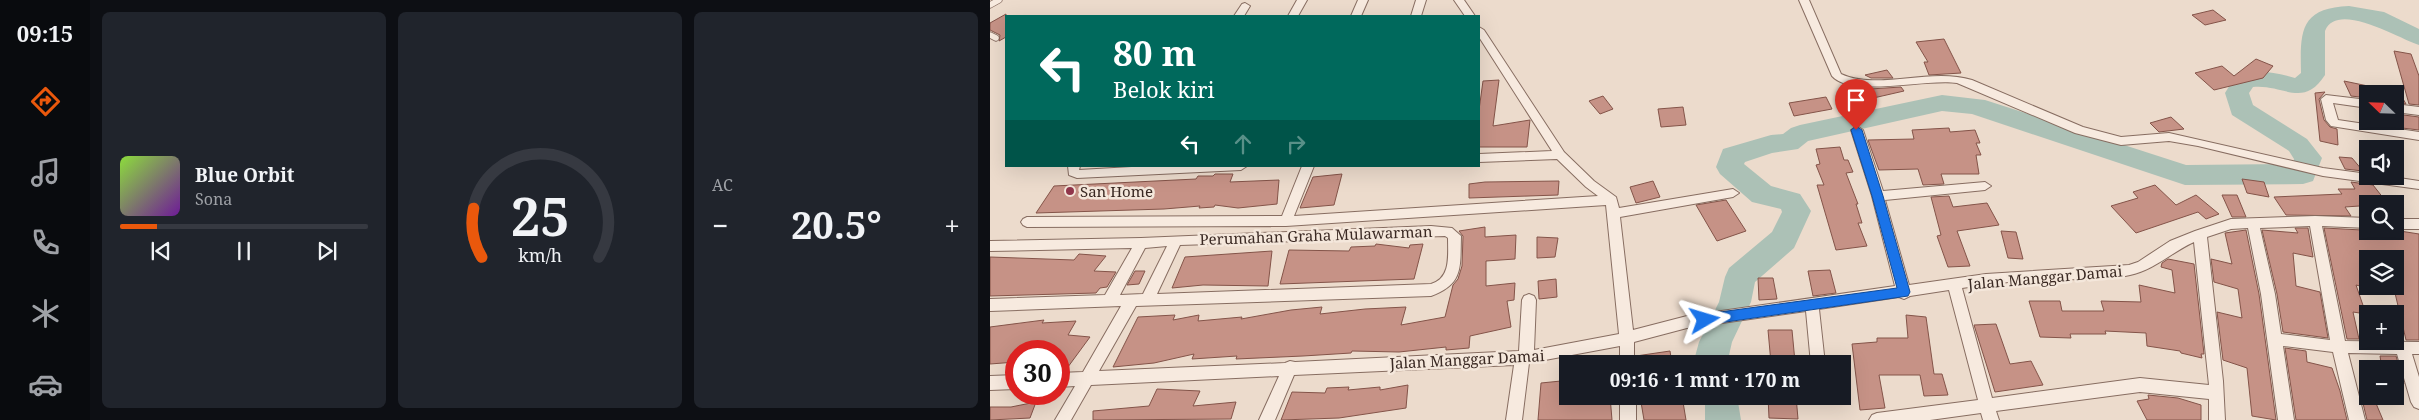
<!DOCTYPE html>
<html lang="id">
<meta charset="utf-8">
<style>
body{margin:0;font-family:"Noto Serif",serif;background:#20242c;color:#f1f3f6;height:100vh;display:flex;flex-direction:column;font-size:19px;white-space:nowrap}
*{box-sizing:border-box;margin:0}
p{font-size:16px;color:#9ea1a6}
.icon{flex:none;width:28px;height:28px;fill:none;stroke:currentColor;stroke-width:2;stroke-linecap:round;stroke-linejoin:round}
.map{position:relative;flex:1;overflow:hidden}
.details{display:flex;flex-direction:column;gap:12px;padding:12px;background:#0d0f14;width:900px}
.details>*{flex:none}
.guide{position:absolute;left:15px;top:15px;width:475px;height:152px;border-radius:0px;box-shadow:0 5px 20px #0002;background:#00695c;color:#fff;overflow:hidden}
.needle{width:32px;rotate:293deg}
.tools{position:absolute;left:1369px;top:85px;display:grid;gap:10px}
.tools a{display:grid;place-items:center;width:45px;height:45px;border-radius:0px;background:#171b24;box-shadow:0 5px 20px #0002;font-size:25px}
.speed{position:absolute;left:15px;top:340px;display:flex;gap:10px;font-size:25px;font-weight:700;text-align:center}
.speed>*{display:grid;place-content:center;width:65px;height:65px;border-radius:50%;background:#171b24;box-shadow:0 5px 20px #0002;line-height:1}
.speed .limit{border:8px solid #d22;background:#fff;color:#111}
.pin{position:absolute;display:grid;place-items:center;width:42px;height:42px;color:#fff;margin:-51px -21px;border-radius:50% 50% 50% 0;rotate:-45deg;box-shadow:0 0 5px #0007}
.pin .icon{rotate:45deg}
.me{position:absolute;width:55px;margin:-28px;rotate:83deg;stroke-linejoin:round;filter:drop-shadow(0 0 4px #0008)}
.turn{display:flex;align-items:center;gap:18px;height:105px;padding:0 25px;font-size:22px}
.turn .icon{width:65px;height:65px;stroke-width:2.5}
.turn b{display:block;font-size:35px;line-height:42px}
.lanes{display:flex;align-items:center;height:48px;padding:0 25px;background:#0003;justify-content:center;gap:25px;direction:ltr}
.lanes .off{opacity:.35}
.big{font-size:38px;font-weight:700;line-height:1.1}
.details .tile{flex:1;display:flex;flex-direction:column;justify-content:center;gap:8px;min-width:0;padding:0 18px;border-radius:8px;background:#20242c}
.details .dial{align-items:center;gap:0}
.dial svg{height:130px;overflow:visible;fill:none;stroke:#363941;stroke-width:7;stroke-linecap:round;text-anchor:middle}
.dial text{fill:#f1f3f6;stroke:none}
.song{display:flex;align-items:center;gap:15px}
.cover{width:60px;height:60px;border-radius:8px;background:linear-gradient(135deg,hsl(90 70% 55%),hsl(280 70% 35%))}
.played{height:5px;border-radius:2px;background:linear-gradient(90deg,#ea580c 15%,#363941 15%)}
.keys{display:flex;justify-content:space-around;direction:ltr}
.heat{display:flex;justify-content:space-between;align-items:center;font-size:28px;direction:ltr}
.details .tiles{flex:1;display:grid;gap:12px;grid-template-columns:repeat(3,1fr)}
.trip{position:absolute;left:569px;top:355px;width:292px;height:50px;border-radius:0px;background:#171b24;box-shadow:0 5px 20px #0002;font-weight:700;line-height:50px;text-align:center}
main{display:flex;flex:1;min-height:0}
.tab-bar{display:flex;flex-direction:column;width:90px;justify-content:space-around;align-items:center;background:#090b0e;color:#9ea1a6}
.tab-bar .icon{width:35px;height:35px}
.tab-bar .current{color:#ea580c}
.tab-bar b{font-size:22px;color:#f1f3f6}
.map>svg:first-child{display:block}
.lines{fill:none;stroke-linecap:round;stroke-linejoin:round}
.river{fill:#acc1b6;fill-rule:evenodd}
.building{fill:#c69286;stroke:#845449}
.service-casing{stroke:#876d61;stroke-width:7}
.minor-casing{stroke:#876d61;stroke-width:2}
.service{stroke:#f7eadf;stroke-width:5.5}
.minor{fill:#f7eadf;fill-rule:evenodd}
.route{fill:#1a73e8;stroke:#114b97}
.poi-dot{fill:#91364b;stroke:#f4e7db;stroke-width:2}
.labels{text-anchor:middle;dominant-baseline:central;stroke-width:5;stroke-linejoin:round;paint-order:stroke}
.poi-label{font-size:15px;fill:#3a2923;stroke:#f4e7db;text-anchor:start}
.street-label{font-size:15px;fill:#3a2923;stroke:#f4e7db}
</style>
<main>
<nav class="tab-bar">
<b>09:15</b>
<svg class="icon current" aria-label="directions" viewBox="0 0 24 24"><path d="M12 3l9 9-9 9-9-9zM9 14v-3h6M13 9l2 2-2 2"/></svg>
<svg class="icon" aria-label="music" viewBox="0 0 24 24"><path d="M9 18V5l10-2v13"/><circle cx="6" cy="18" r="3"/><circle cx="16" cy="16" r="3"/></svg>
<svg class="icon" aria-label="phone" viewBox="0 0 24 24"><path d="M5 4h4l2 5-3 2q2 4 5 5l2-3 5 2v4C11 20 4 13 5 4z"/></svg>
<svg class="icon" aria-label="climate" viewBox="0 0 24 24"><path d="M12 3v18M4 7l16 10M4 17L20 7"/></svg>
<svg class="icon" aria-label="car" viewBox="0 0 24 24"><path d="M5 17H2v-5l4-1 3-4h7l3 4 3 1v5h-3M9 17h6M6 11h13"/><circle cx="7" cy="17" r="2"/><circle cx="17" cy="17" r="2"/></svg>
</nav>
<section class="details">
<div class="tiles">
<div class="tile">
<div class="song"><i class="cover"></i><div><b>Blue Orbit</b><p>Sona</p></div></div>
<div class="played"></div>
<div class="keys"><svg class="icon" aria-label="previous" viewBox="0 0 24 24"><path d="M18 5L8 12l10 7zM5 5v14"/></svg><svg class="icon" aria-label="pause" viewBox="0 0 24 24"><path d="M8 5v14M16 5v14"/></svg><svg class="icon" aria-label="next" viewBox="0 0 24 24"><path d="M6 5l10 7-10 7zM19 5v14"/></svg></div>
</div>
<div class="tile dial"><svg viewBox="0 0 100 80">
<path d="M14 69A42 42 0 1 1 86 69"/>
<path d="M14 69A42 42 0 0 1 9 39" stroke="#ea580c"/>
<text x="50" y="56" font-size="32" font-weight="700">25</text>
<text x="50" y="72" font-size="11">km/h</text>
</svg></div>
<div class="tile"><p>AC</p>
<div class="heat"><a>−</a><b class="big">20.5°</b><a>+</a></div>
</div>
</div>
</section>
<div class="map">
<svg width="1429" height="420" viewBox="0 0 1429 420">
<rect width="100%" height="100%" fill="#ecdbcc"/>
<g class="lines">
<!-- river -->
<path class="river" d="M1359,6L1394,12L1429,29V45C1411,40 1347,0 1335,31V75C1313,109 1294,84 1263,87L1259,93L1263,105L1317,139L1332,158L1323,181L1313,184L1195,185L982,114L952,111L818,141L808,149L782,153L755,162L754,164L781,186L810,194L821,211L804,248L765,282L761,302L742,342L737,364H703L709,342L729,302L735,277L739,268L782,232L792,212L791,209L762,202L730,174L726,167L733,149L781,135L793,134L801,128L810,125L952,95L995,100L1196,165L1303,164L1304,159L1299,151L1242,115L1235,93L1246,75C1268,69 1284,72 1305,78L1311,73C1310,31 1310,8 1359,6Z
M711,396H747L751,420H715V405Z"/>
</g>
<!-- building -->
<path class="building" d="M1223,10L1236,20L1215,25L1202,15Z
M16,14V37L9,41L10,35L0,30V23Z
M954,39L971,73L939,75L934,62H938L926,42Z
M1404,51L1421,54L1429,76V105L1419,104Z
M1266,59L1283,66L1273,78L1224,90L1205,73L1232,66L1244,76Z
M897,70L903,78H881L875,75Z
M509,80L503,126L540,120L537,147H489V110L493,81Z
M1354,81L1378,86V98L1361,96Z
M911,87L914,91L879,99L880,102L856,105L849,91Z
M1394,87L1408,90L1416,104L1405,102V94H1397Z
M1335,92L1329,99L1334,120L1340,127L1347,129L1348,145L1330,141L1325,93Z
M613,96L623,109L610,114L599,101Z
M836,97L842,109L804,116L799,103Z
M693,107L696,125L671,127L668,109Z
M1406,114L1429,117V130L1412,128Z
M1181,117L1194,129L1169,132L1160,123Z
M959,128L960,132L985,130L990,143H986L991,155H986L989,174H951L954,184L933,185L928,169L889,170L878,140L924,139L922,130Z
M850,147L854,160H858L863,172L856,173L868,204H866L872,223H868L877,246L846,250L827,185H834L826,165L830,164L826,149Z
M1349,157L1362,158L1373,171L1355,169Z
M225,174H243L240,182L289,180L287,204L248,208L225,205L224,207L209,208L210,206L174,209L46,213L64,186L206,179L208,176H223Z
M352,174L344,205L310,208L323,177Z
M1252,179L1274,182L1279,197L1257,193Z
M569,181L568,195L479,198V184L495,182Z
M663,181L670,197L646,203L640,187Z
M1361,182L1383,185L1398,204L1355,207L1361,216L1296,215L1284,197L1352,194L1348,189H1365Z
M1165,185L1186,205L1206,195L1229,214L1216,219L1208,212L1146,233L1121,206L1148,198L1143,192Z
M1232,195H1247L1256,217H1242Z
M959,196L963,207L997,203L1009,225L967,231L980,266L958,267L947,236L951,235L941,197Z
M736,200L756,231L727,241L706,205Z
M495,227V237L526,235L525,259L496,261V286L525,283L524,300L517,301L521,327L480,336L479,348L456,350V347L409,352L362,351L361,353L313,356L246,359L247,356L202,359L204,354L164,363L123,367L148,317L185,315L183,320L209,315L208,321L252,317L251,319L301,310L332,307L330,314L375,309L416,307L411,325L455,317L463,285L468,279L472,266L473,236L469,231Z
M1305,228H1318L1323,257L1303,253L1306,286L1330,292L1338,338L1293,332L1287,294L1272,230L1308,233Z
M1334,228L1372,230L1374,232L1412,238L1410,231L1429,234V340H1416L1405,293V259H1378V288L1366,285L1376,314L1363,312L1369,339H1357Z
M1256,230L1269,294L1286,420L1262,416L1257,368L1233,360L1227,312L1252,318L1248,289L1224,282L1221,259L1242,264L1235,233Z
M1011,231L1026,232L1033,259L1018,258Z
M547,237L568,238L565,257L547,258Z
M386,244L419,248L420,245L433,244L424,279L290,284L299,250L359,251L361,247L385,246Z
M282,251L278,286L213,285L182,288L195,257Z
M89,254L116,256L104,271L126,272L117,287L110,288L106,293L0,296V257L84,260Z
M1178,259L1204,264L1214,354H1211L1212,358L1191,353L1190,351L1157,346L1156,333L1115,331L1116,334H1080L1081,338L1050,337L1039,301H1070L1072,311H1114L1111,301L1151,302L1149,285L1185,293L1182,270L1171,267L1172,263Z
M840,270L846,293L823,296L818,271Z
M145,271H155L149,284L137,285Z
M768,278H783L787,299L769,300Z
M566,279L567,297L549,299L548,281Z
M916,315L936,317L944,374H952L958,395L934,396L930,375H889L895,408L870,410L862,344L887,342V338H918Z
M54,320L52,323L86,321L78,335L100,337L75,371H69V351H26V362L0,364V327Z
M1006,324L1020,364L1041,361L1053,385L1005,392L984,325Z
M778,330H802L805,362L781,363Z
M1295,348L1316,351L1317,362L1342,368L1350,391L1357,420H1306Z
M680,351L682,364H646V356Z
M1390,356H1406L1414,384L1405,381V369H1392Z
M571,381L570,396H620L622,420H548L551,383Z
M418,385L416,408L349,418L291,420L302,392L335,393L337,388L359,387L358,390L390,387V390Z
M167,389L210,391L203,406L246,402L241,419L103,420V411L159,406Z
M1158,395L1188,398L1211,405V420H1157L1147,401L1159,399Z
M650,396H692L696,420H654Z
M778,396H806L808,419L779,418Z
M1372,399L1385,401L1393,420H1377Z
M46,402L40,418L0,420V407H21Z"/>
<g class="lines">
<!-- service casing -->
<g class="service-casing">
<path id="service" d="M0,5L9,0
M0,35L6,38"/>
</g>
<!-- minor casing -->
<g class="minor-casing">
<path id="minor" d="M307,0H317L308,16H298Z
M368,0H378L371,16H361Z
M426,0H436L431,16H421Z
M464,0H474L485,16H475Z
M809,0H819L851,74C888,91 940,67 982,80L1093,127L1131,137L1179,133L1333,168L1378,174V176H1396L1429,181V189L1333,176L1208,146L1179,141L1131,145L1085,133L967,83C937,78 861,98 842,76Z
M255,3L260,6L254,16H244L252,4Z
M489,27L494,30L574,152L604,181L626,197L629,208L743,189L749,193L743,197L630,217L643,330L697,316L905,286L882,196L861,130L867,126L873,130L893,191L995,182L1001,186L995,190L895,200L919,285L996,274L1139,265L1148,262L1180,241L1205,231L1241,219L1325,216L1378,218V228L1332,226L1355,341L1429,342V354H1422L1429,377V409L1424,407L1421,402L1407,354L1358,353L1375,420H1359L1343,352L1293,346L1304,420H1288L1271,294L1258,228L1241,229L1217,237L1233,381L1235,420H1219V399L1150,392L1006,411L1009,420H993L991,413L940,420H879L882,415L887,413L988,400L959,290L920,296L914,299L909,297L829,309L835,364H821L816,311L697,328L644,342V364H630V346L539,363L532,420H516L524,365L304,375L285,420H269L289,376L101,385L81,420H65L85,386L69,387V373L93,372L131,306L0,311V299L115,295L142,248L0,251V241L151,238L441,226L462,228L471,236C470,267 474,284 441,296L146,306L109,371L295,363L300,361L305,362L529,351L532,300L534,296L539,294L544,296L546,300L544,350L629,334L616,205L296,226L37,227L33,225L31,222L33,219L37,217L292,216L312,166H324L304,216L608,196L596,187L567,159L489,162V154L562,151L489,37ZM1320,226L1340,340L1291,334L1285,294L1270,228ZM455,236L458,238C458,256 461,278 441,284L167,294L190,245ZM1204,242L1219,385L1150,378L1002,398L972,288C1000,284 1030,280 1059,279C1086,279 1114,281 1140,275C1164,270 1182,252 1204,242ZM177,246L153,294L130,295L155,248Z
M1336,95L1378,100V108L1343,103L1348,120L1429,132V140L1341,126L1336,120L1331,99Z
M1405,104L1429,107V115L1405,112Z
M78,166H90L89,170L159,166H257L251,170L87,178L79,175Z
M1405,219H1429V229H1405Z
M26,375V389L0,390V376Z
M630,396H646V420H630Z"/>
</g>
<!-- service -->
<use href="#service" class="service"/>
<!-- minor -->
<use href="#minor" class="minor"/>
</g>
<!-- route -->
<path class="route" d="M866,126L872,130L893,196L920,292L918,296L715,325L710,324L708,320L715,314L907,288L882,196L861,130Z"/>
<!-- markers -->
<circle class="poi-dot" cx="80" cy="191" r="5"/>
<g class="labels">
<!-- poi labels -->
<g class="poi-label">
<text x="90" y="191">San Home</text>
</g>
<!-- street labels -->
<g class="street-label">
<text transform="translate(326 235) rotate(-2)">Perumahan Graha Mulawarman</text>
<text transform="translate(1055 277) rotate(-5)">Jalan Manggar Damai</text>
<text transform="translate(477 359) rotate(-3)">Jalan Manggar Damai</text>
</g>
</g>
</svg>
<div class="tools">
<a><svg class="needle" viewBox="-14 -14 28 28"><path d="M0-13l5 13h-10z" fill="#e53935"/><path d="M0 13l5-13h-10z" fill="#9ea1a6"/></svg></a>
<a><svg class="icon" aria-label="sound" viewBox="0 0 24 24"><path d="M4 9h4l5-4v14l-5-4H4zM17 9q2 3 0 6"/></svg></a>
<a><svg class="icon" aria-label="search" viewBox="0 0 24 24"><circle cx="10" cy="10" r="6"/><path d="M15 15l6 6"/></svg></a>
<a><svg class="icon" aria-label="layers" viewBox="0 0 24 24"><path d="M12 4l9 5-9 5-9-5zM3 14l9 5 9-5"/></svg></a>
<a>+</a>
<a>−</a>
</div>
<div class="speed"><div class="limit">30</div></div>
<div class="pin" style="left:866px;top:130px;background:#d93025"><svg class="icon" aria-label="arrive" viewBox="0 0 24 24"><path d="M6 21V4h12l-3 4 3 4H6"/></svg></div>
<svg class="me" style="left:715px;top:320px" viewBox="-20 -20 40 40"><path d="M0-17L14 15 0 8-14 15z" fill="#1a73e8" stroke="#fff" stroke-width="4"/></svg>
<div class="trip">09:16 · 1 mnt · 170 m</div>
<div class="guide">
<div class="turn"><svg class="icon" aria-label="left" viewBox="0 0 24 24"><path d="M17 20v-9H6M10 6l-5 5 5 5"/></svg><div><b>80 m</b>Belok kiri</div></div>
<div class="lanes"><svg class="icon" aria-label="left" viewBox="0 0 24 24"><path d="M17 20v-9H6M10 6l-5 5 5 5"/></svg><svg class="icon off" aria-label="ahead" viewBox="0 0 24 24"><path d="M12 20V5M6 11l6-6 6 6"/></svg><svg class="icon off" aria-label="right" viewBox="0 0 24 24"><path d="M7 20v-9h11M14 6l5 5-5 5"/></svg></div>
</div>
</div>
</main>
